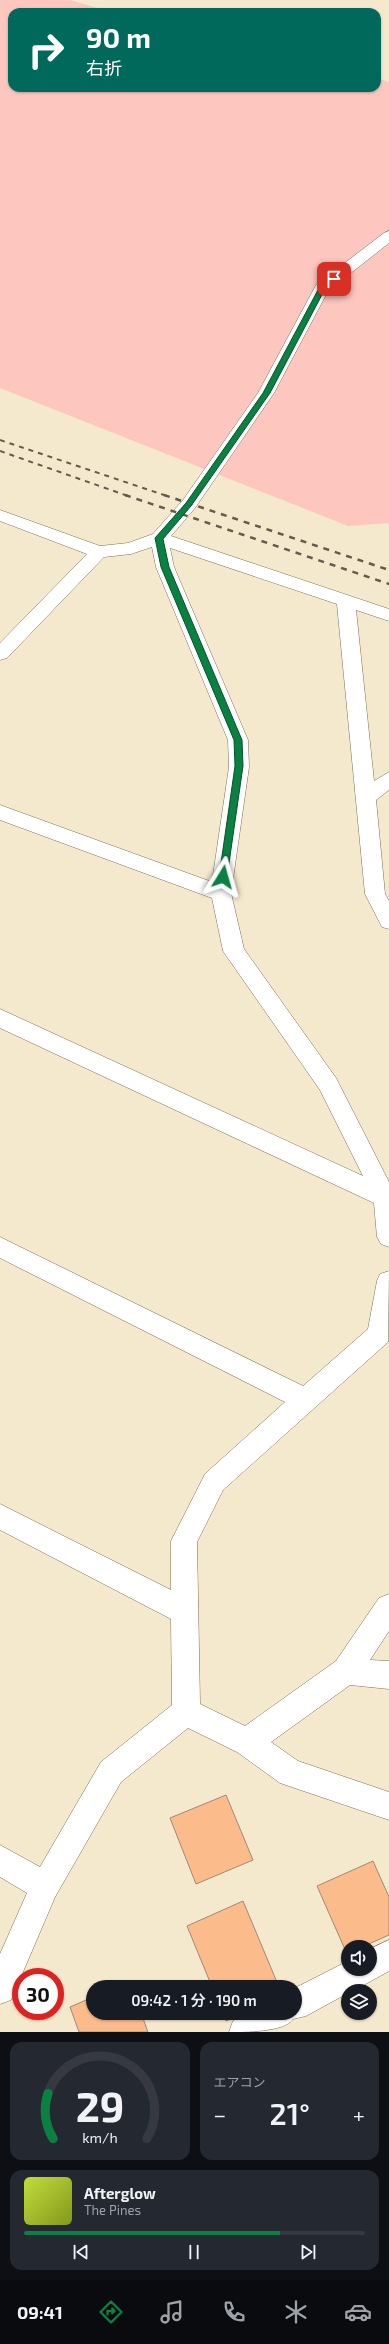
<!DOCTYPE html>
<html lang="ja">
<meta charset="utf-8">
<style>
body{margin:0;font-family:"Exo 2","Noto Sans JP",sans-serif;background:#242831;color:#f1f3f6;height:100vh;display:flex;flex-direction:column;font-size:15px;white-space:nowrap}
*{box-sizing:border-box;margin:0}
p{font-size:13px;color:#9ea1a6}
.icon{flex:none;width:22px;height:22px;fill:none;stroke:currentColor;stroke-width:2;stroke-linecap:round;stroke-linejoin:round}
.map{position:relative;height:2032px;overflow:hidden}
.details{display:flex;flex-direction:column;gap:10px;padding:10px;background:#0d0f14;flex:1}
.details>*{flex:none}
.guide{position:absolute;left:8px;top:8px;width:373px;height:84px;border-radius:12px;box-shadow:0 1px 3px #0004;background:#00695c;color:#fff;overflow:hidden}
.tools{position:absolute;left:341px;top:1940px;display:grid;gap:8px}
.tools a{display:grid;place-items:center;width:36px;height:36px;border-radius:50%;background:#171b24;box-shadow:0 1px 3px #0004;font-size:20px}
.speed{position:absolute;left:12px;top:1968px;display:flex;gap:8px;font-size:20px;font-weight:700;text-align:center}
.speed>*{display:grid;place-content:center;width:52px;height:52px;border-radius:50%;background:#171b24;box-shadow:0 1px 3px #0004;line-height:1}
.speed .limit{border:6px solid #d22;background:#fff;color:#111}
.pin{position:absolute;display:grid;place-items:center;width:34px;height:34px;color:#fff;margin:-17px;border-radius:8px;box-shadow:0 2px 6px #0006}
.me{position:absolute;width:44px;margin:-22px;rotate:8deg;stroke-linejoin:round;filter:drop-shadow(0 0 3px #0008)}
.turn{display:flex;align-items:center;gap:14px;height:84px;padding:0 12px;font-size:18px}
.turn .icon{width:52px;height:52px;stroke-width:2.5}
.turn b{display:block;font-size:28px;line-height:34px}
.big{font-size:30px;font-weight:600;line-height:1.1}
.details .card{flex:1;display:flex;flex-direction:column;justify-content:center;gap:6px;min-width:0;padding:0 14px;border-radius:12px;background:#242831}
.details .dial{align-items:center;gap:0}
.dial svg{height:104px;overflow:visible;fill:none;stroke:#363941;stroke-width:7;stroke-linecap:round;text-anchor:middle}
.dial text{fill:#f1f3f6;stroke:none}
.song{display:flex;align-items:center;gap:12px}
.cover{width:48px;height:48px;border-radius:6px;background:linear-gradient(135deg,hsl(70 70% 55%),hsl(70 70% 35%))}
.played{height:4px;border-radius:2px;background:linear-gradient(90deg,#0b8043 75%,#363941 75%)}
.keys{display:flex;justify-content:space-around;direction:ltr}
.heat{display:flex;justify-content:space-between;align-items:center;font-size:22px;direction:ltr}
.details .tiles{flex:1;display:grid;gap:10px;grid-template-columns:1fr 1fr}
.card:last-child{grid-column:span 2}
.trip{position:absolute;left:86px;top:1980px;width:216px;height:40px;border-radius:20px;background:#171b24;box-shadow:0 1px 3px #0004;font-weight:600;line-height:40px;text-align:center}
.menu{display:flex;height:64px;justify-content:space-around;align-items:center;background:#090b0e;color:#9ea1a6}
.menu .icon{width:28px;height:28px}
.menu .active{color:#0b8043}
.menu b{font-size:18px;color:#f1f3f6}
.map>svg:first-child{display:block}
.green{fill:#fdc7bf}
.building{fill:#fbbb8b;stroke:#a18978}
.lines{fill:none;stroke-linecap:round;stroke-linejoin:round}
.minor-casing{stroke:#7b7158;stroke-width:1}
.minor{fill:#fff;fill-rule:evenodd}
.rail-far1{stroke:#635c4d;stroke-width:2;stroke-dasharray:5 5;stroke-linecap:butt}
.rail{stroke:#635c4d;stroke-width:2.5;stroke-dasharray:6 6;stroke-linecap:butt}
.route{fill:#0b8043;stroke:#07532c}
</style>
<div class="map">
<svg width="389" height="2032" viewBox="0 0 389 2032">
<rect width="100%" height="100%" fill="#f5e9cd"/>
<!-- green -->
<path class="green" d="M0,0H70L111,12H12V88H377V78L389,82V523L348,526L0,388Z"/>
<!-- building -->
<path class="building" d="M226,1795L253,1860L196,1884L170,1818Z
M373,1861L389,1897V1935L362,1947H348L347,1954L317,1886Z
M243,1901L279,1987H212L187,1926Z
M130,1981L132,1987H116Z
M93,1997V2013H141L148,2032H79L70,2007Z
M223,2013H244L226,2021Z"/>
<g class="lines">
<!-- minor casing -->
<g class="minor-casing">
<path id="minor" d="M389,231V243L328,291L274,393L195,508L171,536L389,609V621L356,610L374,781L389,772V790L376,800L385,894L389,901V929L382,927L365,894L337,604L170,548L174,567L248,740L249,767L231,893L244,949L336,1078L389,1182V1247L381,1244L377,1237L374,1203L0,1028V1009L363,1176L320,1090L223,951L212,898L0,820V805L212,882L229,767L228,740L156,567L152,547L131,554L104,557L7,658L0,660V643L87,554L0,521V510L100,546L128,543L153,534L183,500L258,393L316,285L384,233Z
M0,1237L303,1386L368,1329L377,1281L380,1274L389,1271L388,1342L223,1490L197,1542L200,1704L245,1726L336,1661L379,1598L389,1594V1631L370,1660L389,1661V1689L350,1685L271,1742L298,1761L389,1792V1820L280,1783L237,1752L188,1728L121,1782L55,1897L11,2000L0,2004V1954L27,1893L0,1877V1845L40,1867L101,1762L172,1705L171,1619L0,1530V1504L171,1590V1541L205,1474L285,1402L0,1258Z
M389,1940V1971L353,1991H348V1993L306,2016L293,2019C285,2032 245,2032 229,2032L233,2021L248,2013H295V1988L348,1961V1969H370V1949Z"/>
</g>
<!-- minor -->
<use href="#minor" class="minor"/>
<!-- rail-far1 -->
<path class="rail-far1" d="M0,440L167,496
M0,451L128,496"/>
<!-- rail -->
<path class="rail" d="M125,495L389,584
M164,495L389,570"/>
</g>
<!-- route -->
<path class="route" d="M331,278L337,279L325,289L270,393L191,506L163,539L169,567L242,740L243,766L227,877L223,880L219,877L235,766L234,740L161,567L155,538L186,503L263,393L319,288Z"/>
</svg>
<div class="tools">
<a><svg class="icon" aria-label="sound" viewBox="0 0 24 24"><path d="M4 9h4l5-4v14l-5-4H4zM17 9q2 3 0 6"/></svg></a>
<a><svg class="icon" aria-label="layers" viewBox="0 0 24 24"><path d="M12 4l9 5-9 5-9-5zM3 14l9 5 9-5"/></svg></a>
</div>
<div class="speed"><div class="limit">30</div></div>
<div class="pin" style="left:334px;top:279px;background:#d93025"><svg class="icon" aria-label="arrive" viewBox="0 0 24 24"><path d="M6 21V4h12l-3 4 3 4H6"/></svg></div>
<svg class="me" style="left:223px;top:877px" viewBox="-20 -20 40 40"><path d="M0-17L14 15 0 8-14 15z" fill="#0b8043" stroke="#fff" stroke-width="4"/></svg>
<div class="trip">09:42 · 1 分 · 190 m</div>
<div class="guide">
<div class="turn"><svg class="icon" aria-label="right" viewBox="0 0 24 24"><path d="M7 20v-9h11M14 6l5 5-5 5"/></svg><div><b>90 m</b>右折</div></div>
</div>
</div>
<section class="details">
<div class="tiles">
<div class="card dial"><svg viewBox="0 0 100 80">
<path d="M14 69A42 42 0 1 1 86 69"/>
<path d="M14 69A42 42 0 0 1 10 34" stroke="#0b8043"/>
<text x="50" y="56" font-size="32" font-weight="700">29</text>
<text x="50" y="72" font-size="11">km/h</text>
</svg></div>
<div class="card"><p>エアコン</p>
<div class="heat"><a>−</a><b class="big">21°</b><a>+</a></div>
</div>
<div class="card">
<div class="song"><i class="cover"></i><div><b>Afterglow</b><p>The Pines</p></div></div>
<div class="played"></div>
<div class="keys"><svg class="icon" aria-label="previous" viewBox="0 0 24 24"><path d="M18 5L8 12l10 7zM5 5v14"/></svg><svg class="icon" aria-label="pause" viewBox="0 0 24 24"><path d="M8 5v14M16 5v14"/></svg><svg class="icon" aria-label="next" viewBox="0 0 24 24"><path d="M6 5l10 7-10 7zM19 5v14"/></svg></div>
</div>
</div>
</section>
<nav class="menu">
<b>09:41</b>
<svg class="icon active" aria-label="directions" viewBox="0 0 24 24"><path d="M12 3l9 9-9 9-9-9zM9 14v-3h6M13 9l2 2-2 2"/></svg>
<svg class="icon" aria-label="music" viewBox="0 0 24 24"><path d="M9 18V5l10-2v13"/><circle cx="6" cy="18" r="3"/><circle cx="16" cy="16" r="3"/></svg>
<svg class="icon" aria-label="phone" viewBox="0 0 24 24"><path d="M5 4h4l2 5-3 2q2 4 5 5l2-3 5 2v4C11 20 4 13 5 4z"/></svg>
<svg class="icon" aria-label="climate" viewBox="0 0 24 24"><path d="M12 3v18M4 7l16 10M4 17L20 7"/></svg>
<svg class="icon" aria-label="car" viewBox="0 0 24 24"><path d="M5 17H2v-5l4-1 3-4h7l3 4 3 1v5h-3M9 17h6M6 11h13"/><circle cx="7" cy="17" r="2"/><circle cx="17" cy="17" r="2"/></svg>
</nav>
